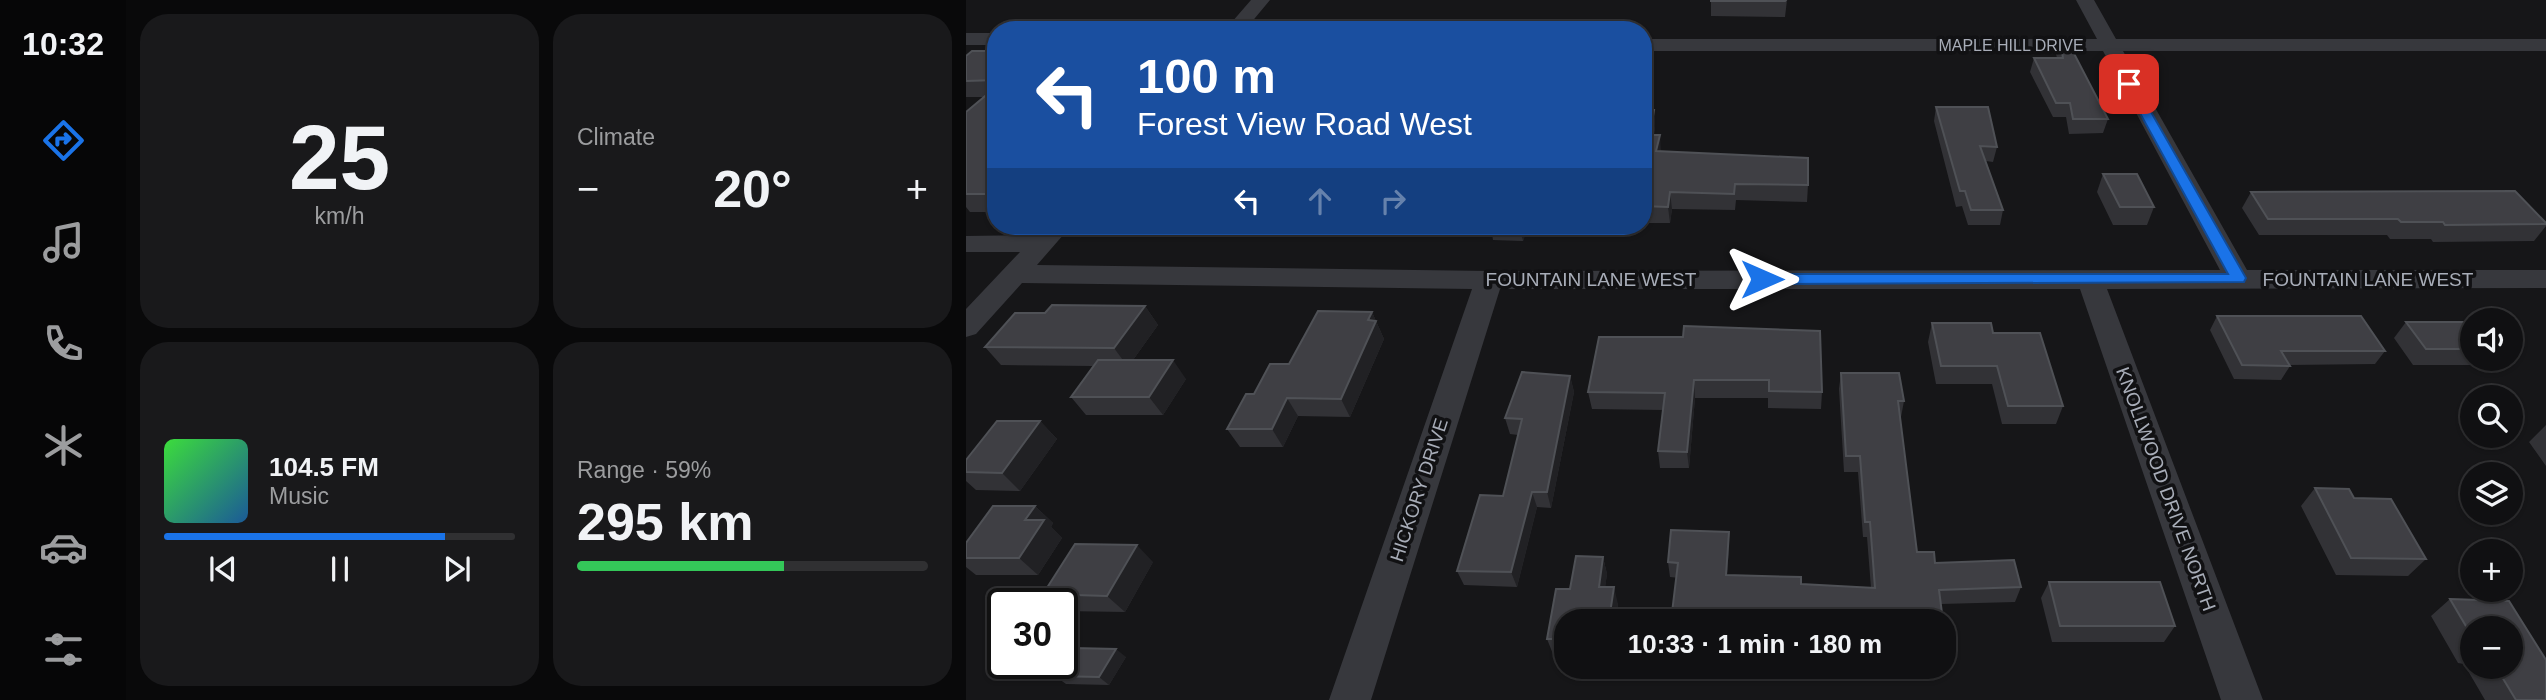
<!DOCTYPE html>
<meta charset="utf-8">
<style>
body{margin:0;font-family:Arial,sans-serif;background:#19191b;color:#f1f3f6;height:100vh;display:flex;flex-direction:column;font-size:26px;white-space:nowrap}
*{box-sizing:border-box;margin:0}
p{font-size:23px;color:#9c9d9f}
.icon{flex:none;width:38px;height:38px;fill:none;stroke:currentColor;stroke-width:2;stroke-linecap:round;stroke-linejoin:round}
.map{position:relative;flex:1;overflow:hidden}
.drawer{display:flex;flex-direction:column;gap:14px;padding:14px;background:#09090a;width:840px}
.drawer>*{flex:none}
.hud{position:absolute;left:21px;top:21px;width:665px;height:214px;border-radius:28px;box-shadow:0 2px 5px #0004,0 0 0 2px #303032;background:#1a4fa0;color:#fff;overflow:hidden}
.fabs{position:absolute;left:1494px;top:308px;display:grid;gap:14px}
.fabs a{display:grid;place-items:center;width:63px;height:63px;border-radius:50%;background:#101012;box-shadow:0 2px 5px #0004,0 0 0 2px #303032;font-size:35px}
.speed{position:absolute;left:21px;top:588px;display:flex;gap:14px;font-size:35px;font-weight:700;text-align:center}
.speed>*{display:grid;place-content:center;width:91px;height:91px;border-radius:50%;background:#101012;box-shadow:0 2px 5px #0004,0 0 0 2px #303032;line-height:1}
.speed .limit{border:4px solid #111;border-radius:10px;background:#fff;color:#111}
.pin{position:absolute;display:grid;place-items:center;width:60px;height:60px;color:#fff;margin:-30px;border-radius:14px;box-shadow:0 4px 10px #0006}
.me{position:absolute;width:77px;margin:-38px;rotate:90deg;stroke-linejoin:round;filter:drop-shadow(0 0 5px #0008)}
.turn{display:flex;align-items:center;gap:24px;height:147px;padding:0 35px;font-size:32px}
.turn .icon{width:91px;height:91px;stroke-width:2.5}
.turn b{display:block;font-size:49px;line-height:60px}
.lanes{display:flex;align-items:center;height:66px;padding:0 35px;background:#0003;justify-content:center;gap:35px;direction:ltr}
.lanes .off{opacity:.35}
.big{font-size:52px;font-weight:600;line-height:1.1}
.drawer .widget{flex:1;display:flex;flex-direction:column;justify-content:center;gap:10px;min-width:0;padding:0 24px;border-radius:28px;background:#19191b}
.drawer .dial{align-items:center;gap:0}
.dial b{font-size:91px;line-height:1}
.song{display:flex;align-items:center;gap:21px}
.cover{width:84px;height:84px;border-radius:10px;background:linear-gradient(135deg,hsl(120 70% 55%),hsl(210 70% 35%))}
.played{height:7px;border-radius:4px;background:linear-gradient(90deg,#1a73e8 80%,#303032 80%)}
.keys{display:flex;justify-content:space-around;direction:ltr}
.heat{display:flex;justify-content:space-between;align-items:center;font-size:38px;direction:ltr}
.charge{height:10px;border-radius:5px;background:linear-gradient(90deg,#34c759 59%,#303032 0)}
.drawer .tiles{flex:1;display:grid;gap:14px;grid-template-columns:repeat(2,1fr)}
.trip{position:absolute;left:588px;top:609px;width:402px;height:70px;border-radius:28px;background:#101012;box-shadow:0 2px 5px #0004,0 0 0 2px #303032;font-weight:600;line-height:70px;text-align:center}
main{display:flex;flex:1;min-height:0}
.menu{display:flex;flex-direction:column;width:126px;justify-content:space-around;align-items:center;background:#060607;color:#9c9d9f}
.menu .icon{width:49px;height:49px}
.menu .active{color:#1a73e8}
.menu b{font-size:32px;color:#f1f3f6}
.map>svg:first-child{display:block}
.lines{fill:none;stroke-linecap:round;stroke-linejoin:round}
.street{fill:#37383d;fill-rule:evenodd}
.wall{fill:#323236;fill-rule:evenodd}
.shaded-wall{fill:#212124}
.building{fill:#3f3f44;stroke:#4f5156;stroke-width:2}
.route{fill:#1a73e8;stroke:#114b97;stroke-width:2}
.labels{text-anchor:middle;dominant-baseline:central;stroke-width:7;stroke-linejoin:round;paint-order:stroke}
.far-street-label{font-size:16px;fill:#a8adb8;stroke:#111113}
.street-label{font-size:19px;fill:#a8adb8;stroke:#111113}
</style>
<main>
<nav class="menu">
<b>10:32</b>
<svg class="icon active" aria-label="directions" viewBox="0 0 24 24"><path d="M12 3l9 9-9 9-9-9zM9 14v-3h6M13 9l2 2-2 2"/></svg>
<svg class="icon" aria-label="music" viewBox="0 0 24 24"><path d="M9 18V5l10-2v13"/><circle cx="6" cy="18" r="3"/><circle cx="16" cy="16" r="3"/></svg>
<svg class="icon" aria-label="phone" viewBox="0 0 24 24"><path d="M5 4h4l2 5-3 2q2 4 5 5l2-3 5 2v4C11 20 4 13 5 4z"/></svg>
<svg class="icon" aria-label="climate" viewBox="0 0 24 24"><path d="M12 3v18M4 7l16 10M4 17L20 7"/></svg>
<svg class="icon" aria-label="car" viewBox="0 0 24 24"><path d="M5 17H2v-5l4-1 3-4h7l3 4 3 1v5h-3M9 17h6M6 11h13"/><circle cx="7" cy="17" r="2"/><circle cx="17" cy="17" r="2"/></svg>
<svg class="icon" aria-label="filters" viewBox="0 0 24 24"><path d="M4 7h16M4 17h16"/><circle cx="9" cy="7" r="2"/><circle cx="15" cy="17" r="2"/></svg>
</nav>
<section class="drawer">
<div class="tiles">
<div class="widget dial"><b>25</b><p>km/h</p></div>
<div class="widget"><p>Climate</p>
<div class="heat"><a>−</a><b class="big">20°</b><a>+</a></div>
</div>
<div class="widget">
<div class="song"><i class="cover"></i><div><b>104.5 FM</b><p>Music</p></div></div>
<div class="played"></div>
<div class="keys"><svg class="icon" aria-label="previous" viewBox="0 0 24 24"><path d="M18 5L8 12l10 7zM5 5v14"/></svg><svg class="icon" aria-label="pause" viewBox="0 0 24 24"><path d="M8 5v14M16 5v14"/></svg><svg class="icon" aria-label="next" viewBox="0 0 24 24"><path d="M6 5l10 7-10 7zM19 5v14"/></svg></div>
</div>
<div class="widget"><p>Range · 59%</p><b class="big">295 km</b><div class="charge"></div></div>
</div>
</section>
<div class="map">
<svg width="1580" height="700" viewBox="0 0 1580 700">
<rect width="100%" height="100%" fill="#161618"/>
<g class="lines">
<!-- street -->
<path class="street" d="M285,0H304L279,30H259Z
M1110,0H1128L1150,39H1580V51H1157L1281,270H1580V288L1141,289L1297,700H1255L1114,289H534L405,700H363L506,289L56,283L10,334L0,337V309L54,252H0V236L69,235L78,226H105L71,265L523,271L1254,270L1137,51H677V39H1131Z
M0,33H30V45H0Z"/>
</g>
<!-- wall -->
<path class="wall" d="M745,0H821L819,17L745,16Z
M1094,40L1142,119L1137,133L1103,134L1100,117H1087L1064,72L1068,58H1091L1090,54Z
M30,51V212H4L0,207V112L17,97H0V56Z
M970,107L1031,147L1027,162L1020,161L1037,210L1034,225H1002L996,206L990,207L968,121Z
M677,110H688L689,126L688,135L695,152L842,185L841,202L770,200L769,210L706,209L704,223H677Z
M1137,174L1188,207L1181,225H1147L1131,192Z
M1285,192L1580,223V226L1568,241L1467,242L1465,239H1424L1421,235H1293L1276,208Z
M328,226H371L369,229H329Z
M466,226H562L557,241L527,240L526,234L469,235Z
M179,306L192,325L167,360L220,379L197,415H120L105,397L127,366L35,365L19,347L79,313Z
M406,312L418,339L384,417L332,416L317,447H274L261,429L288,394L323,364Z
M1251,316L1419,351L1409,364L1323,365L1324,366L1315,380L1268,379L1244,330Z
M1440,322H1507V359H1524L1518,365H1447L1428,338Z
M966,323L1027,333L1097,406L1090,424H1036L1026,384H970L962,342Z
M633,337L856,392L855,409L802,408V398H729L723,468H694L692,451L697,410L626,409L622,392Z
M875,373L938,401L935,417H934L951,552L969,563L1055,587L1049,602L975,604L704,577L702,562L763,532V547L761,575L835,584L905,588L901,537H897L892,472H878L873,389Z
M604,376L608,392L585,508L571,507L551,587L498,585L491,571L537,496L552,435L544,434L539,418Z
M74,421L91,439L54,491L10,490L0,481V460Z
M1580,425V466L1563,442Z
M1349,488L1388,498L1460,559L1442,576L1370,575L1335,506Z
M69,506L87,523L85,527L96,538L72,575H10L0,567V543Z
M637,557L641,574L639,587L652,604L650,621H600V655L587,654L581,639L604,589Z
M187,562L159,612L96,611V604H88L77,594Z
M1083,582L1209,626L1198,642H1086L1075,598Z
M1484,599L1580,700H1519L1498,664L1492,663L1465,616ZM1507,628L1545,667H1507Z
M160,657L143,685L100,684L89,676Z"/>
<!-- shaded-wall -->
<path class="shaded-wall" d="M688,110L689,126L685,151L684,135Z
M694,135L695,151L692,167L690,151Z
M704,192L706,209L704,223L702,207Z
M553,226H562L557,241Z
M179,306L192,325L162,367L148,348Z
M406,312L418,339L384,417L375,399Z
M207,360L220,379L197,415L183,397Z
M604,376L608,392L585,508L581,492Z
M728,380L729,398L723,468L721,452Z
M321,398L332,416L317,447L306,429Z
M74,421L91,439L54,491L36,473Z
M566,492L571,507L551,587L545,572Z
M69,506L87,523L85,527L96,538L72,575L53,558L59,520Z
M763,532V547L760,589V575Z
M171,545L187,562L159,612L141,596Z
M637,557L641,574L637,604L633,587Z
M648,587L652,604L650,621H644Z
M150,649L160,657L143,685L133,677Z"/>
<!-- building -->
<path class="building" d="M745,0H820L819,1H745Z
M1094,40H1101L1142,119H1107L1104,103H1090L1068,58H1097Z
M6,51H30V80L0,81V56Z
M30,87V194H0V112Z
M970,107H1022L1031,147L1014,146L1037,210H1005L999,191H994Z
M677,110H688L684,135H694L690,151L842,158V185L769,184L768,194L704,192L702,207L677,206Z
M1137,174H1171L1188,207H1154Z
M1549,191L1580,223V224L1479,225L1477,222H1435L1432,219H1302L1285,192Z
M86,305L179,306L148,348L19,347L49,313H79Z
M352,311L406,312L402,320L410,321L375,399L321,398L306,429H261L280,394H288L304,364H323Z
M1251,316H1395L1419,351H1315L1324,366L1276,365Z
M1440,322H1507V349H1460Z
M966,323H1025L1027,333H1074L1097,406H1042L1031,366H975Z
M718,326L854,331L856,392L803,391V380H728L721,452L692,451L699,393L622,392L633,337H717Z
M132,360H207L183,397H105Z
M556,372L604,376L581,492H566L545,572L491,571L514,495L537,496L556,419L539,418Z
M875,373H933L938,401H932L951,552H968L969,563L1048,560L1055,587L973,590L977,621H705L712,563L702,562L705,530L763,532L760,575L835,577V584L909,588L904,522H899L894,456H880Z
M31,421H74L36,473L0,472V460Z
M1349,488L1383,489L1388,498L1425,499L1460,559L1385,558Z
M27,506H69L59,520H78L53,558H0V543Z
M109,544L171,545L141,596L77,594Z
M610,556L637,557L633,587H648L643,620H619V621H600V639H581L590,589H604Z
M1083,582H1194L1209,626H1094Z
M1484,599L1543,601L1580,660V700H1550L1530,667H1545V628H1507V638Z
M107,648L150,649L133,677L89,676Z"/>
<!-- route -->
<path class="route" d="M1159,81L1169,84L1280,278L1278,282L796,284L789,279L796,274H1262L1158,84Z"/>
<g class="labels">
<!-- far-street labels -->
<g class="far-street-label">
<text x="1045" y="45">MAPLE HILL DRIVE</text>
</g>
<!-- street labels -->
<g class="street-label">
<text x="625" y="279">FOUNTAIN LANE WEST</text>
<text x="1402" y="279">FOUNTAIN LANE WEST</text>
<text transform="translate(1200 489) rotate(70)">KNOLLWOOD DRIVE NORTH</text>
<text transform="translate(453 490) rotate(-72)">HICKORY DRIVE</text>
</g>
</g>
</svg>
<div class="fabs">
<a><svg class="icon" aria-label="sound" viewBox="0 0 24 24"><path d="M4 9h4l5-4v14l-5-4H4zM17 9q2 3 0 6"/></svg></a>
<a><svg class="icon" aria-label="search" viewBox="0 0 24 24"><circle cx="10" cy="10" r="6"/><path d="M15 15l6 6"/></svg></a>
<a><svg class="icon" aria-label="layers" viewBox="0 0 24 24"><path d="M12 4l9 5-9 5-9-5zM3 14l9 5 9-5"/></svg></a>
<a>+</a>
<a>−</a>
</div>
<div class="speed"><div class="limit">30</div></div>
<div class="pin" style="left:1163px;top:84px;background:#d93025"><svg class="icon" aria-label="arrive" viewBox="0 0 24 24"><path d="M6 21V4h12l-3 4 3 4H6"/></svg></div>
<svg class="me" style="left:796px;top:279px" viewBox="-20 -20 40 40"><path d="M0-17L14 15 0 8-14 15z" fill="#1a73e8" stroke="#fff" stroke-width="4"/></svg>
<div class="trip">10:33 · 1 min · 180 m</div>
<div class="hud">
<div class="turn"><svg class="icon" aria-label="left" viewBox="0 0 24 24"><path d="M17 20v-9H6M10 6l-5 5 5 5"/></svg><div><b>100 m</b>Forest View Road West</div></div>
<div class="lanes"><svg class="icon" aria-label="left" viewBox="0 0 24 24"><path d="M17 20v-9H6M10 6l-5 5 5 5"/></svg><svg class="icon off" aria-label="ahead" viewBox="0 0 24 24"><path d="M12 20V5M6 11l6-6 6 6"/></svg><svg class="icon off" aria-label="right" viewBox="0 0 24 24"><path d="M7 20v-9h11M14 6l5 5-5 5"/></svg></div>
</div>
</div>
</main>
